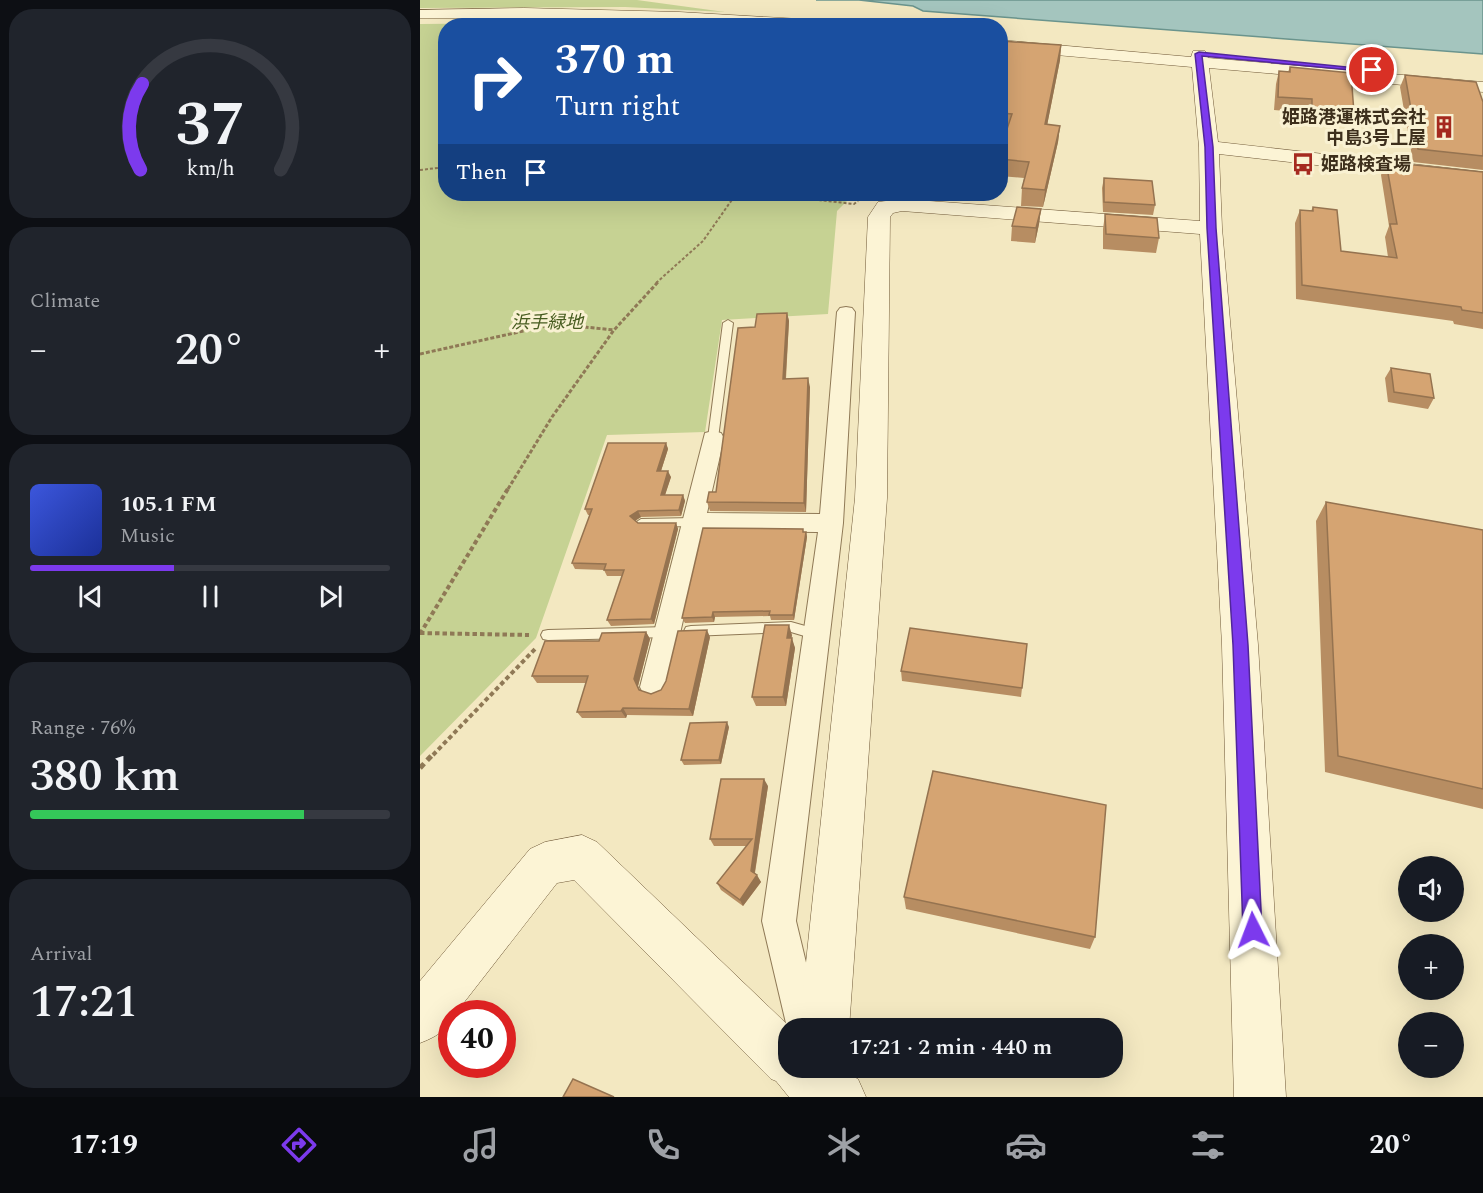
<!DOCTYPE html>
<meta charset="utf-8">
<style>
body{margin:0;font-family:Spectral,"Noto Sans JP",serif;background:#20242c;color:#f1f3f6;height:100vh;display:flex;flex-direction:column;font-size:22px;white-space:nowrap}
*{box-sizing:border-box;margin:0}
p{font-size:20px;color:#9ea1a6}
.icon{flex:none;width:33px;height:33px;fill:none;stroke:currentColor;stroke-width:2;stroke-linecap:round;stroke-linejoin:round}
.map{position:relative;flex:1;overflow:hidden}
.sheet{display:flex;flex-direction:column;gap:9px;padding:9px;background:#0d0f14;width:420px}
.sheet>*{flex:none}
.banner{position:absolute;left:18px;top:18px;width:570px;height:183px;border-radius:24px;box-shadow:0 6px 24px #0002;background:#1a4fa0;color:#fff;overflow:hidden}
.controls{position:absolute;left:978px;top:856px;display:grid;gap:12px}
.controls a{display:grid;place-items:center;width:66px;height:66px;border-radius:50%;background:#171b24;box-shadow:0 6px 24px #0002;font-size:30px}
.speed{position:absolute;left:18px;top:1000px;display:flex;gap:12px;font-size:30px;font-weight:700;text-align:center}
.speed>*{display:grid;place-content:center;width:78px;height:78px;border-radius:50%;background:#171b24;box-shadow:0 6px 24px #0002;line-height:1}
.speed .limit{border:9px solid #d22;background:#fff;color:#111}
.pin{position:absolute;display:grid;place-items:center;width:51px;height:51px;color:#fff;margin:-26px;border:3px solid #fff;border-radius:50%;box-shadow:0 2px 6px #0007}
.me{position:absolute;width:66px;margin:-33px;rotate:357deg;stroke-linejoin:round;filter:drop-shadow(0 0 4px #0008)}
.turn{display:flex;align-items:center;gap:21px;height:126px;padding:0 18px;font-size:27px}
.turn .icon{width:78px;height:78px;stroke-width:2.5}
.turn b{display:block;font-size:42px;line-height:51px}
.then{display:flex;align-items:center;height:57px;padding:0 18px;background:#0003;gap:12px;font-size:22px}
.big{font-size:45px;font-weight:600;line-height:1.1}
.sheet .card{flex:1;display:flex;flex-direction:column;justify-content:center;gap:9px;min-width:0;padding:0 21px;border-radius:24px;background:#20242c}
.sheet .dial{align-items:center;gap:0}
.dial svg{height:156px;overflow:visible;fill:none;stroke:#363941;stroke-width:7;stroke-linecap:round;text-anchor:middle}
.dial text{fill:#f1f3f6;stroke:none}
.song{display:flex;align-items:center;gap:18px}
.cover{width:72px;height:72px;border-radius:9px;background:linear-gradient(135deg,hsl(230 70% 55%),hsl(230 70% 35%))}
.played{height:6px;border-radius:3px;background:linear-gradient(90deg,#7c3aed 40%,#363941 40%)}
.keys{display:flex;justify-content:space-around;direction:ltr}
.heat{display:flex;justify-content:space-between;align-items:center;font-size:33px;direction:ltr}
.charge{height:9px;border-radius:4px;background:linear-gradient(90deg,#34c759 76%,#363941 0)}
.trip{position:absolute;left:358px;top:1018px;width:345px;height:60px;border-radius:24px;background:#171b24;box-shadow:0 6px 24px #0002;font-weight:600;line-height:60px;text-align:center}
.tab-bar{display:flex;height:96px;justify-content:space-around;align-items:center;background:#090b0e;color:#9ea1a6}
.tab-bar .icon{width:42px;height:42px}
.tab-bar .selected{color:#7c3aed}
.tab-bar b{font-size:27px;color:#f1f3f6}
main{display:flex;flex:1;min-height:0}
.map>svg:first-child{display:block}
.green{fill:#c6d293}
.water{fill:#a4c5be;stroke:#6a948d;stroke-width:1.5}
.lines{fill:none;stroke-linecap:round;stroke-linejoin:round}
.lane-casing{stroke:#8f7956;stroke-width:2}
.street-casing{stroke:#8f7956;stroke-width:2}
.secondary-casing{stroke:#715a39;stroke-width:1}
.path-far3{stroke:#8f7956;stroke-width:2;stroke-dasharray:3 2;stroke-linecap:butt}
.path-far2{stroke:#8f7956;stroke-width:3;stroke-dasharray:4 2;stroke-linecap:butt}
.path-far1{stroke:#8f7956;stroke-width:4;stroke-dasharray:4.5 3;stroke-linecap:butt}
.path{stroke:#8f7956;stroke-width:5;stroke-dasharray:6 4.5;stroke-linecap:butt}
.lane{fill:#fcf4d5;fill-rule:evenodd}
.street{fill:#fcf4d5;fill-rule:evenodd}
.secondary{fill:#fcf4d5;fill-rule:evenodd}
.wall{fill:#b78d62}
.shaded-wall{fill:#957350}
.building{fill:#d5a472;stroke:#957350;stroke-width:1.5}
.route{fill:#7c3aed;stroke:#51269a;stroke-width:1.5}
.labels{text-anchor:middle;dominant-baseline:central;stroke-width:6;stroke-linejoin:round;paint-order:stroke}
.far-poi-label{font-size:18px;font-weight:bold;fill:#3d2f1c;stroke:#f9f1d2;text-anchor:end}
.far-park-label{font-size:18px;font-style:italic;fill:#475c20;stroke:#f9f1d2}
</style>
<main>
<section class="sheet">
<div class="card dial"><svg viewBox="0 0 100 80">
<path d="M14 69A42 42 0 1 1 86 69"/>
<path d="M14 69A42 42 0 0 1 15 25" stroke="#7c3aed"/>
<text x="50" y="56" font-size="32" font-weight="700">37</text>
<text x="50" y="72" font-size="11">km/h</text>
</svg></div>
<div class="card"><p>Climate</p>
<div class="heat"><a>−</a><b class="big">20°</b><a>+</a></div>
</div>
<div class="card">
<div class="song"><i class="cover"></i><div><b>105.1 FM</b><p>Music</p></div></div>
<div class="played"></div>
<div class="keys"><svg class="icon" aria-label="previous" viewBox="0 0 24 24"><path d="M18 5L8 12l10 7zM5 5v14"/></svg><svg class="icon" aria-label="pause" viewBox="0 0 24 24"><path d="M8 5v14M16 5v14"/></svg><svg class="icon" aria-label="next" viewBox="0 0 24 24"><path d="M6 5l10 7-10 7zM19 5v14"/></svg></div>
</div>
<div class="card"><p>Range · 76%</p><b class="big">380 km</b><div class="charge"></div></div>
<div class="card"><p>Arrival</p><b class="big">17:21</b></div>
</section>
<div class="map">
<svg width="1063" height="1097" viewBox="0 0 1063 1097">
<rect width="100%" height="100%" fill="#f3e8c1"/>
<!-- green -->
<path class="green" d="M0,0H217L305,12L205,7L0,8Z
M135,23L202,25L26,26V194H434L417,211L408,314L302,320L285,432L187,435L116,638L0,756V24Z"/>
<!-- water -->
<path class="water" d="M396,0H1063V54L503,11L493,6L439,0Z"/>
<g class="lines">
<!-- lane casing -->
<g class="lane-casing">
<path id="lane" d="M308,320L313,323L298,438L293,442L288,438L303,323Z
M273,518L279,522L273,526L221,527L215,523L221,519Z
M371,622L403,631L405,635L403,639L398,640L371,632L271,636L266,635L264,631L266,627L271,626Z
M248,627L253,628L255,632L253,636L248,637L128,640L123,639L121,635L123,631L128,630Z"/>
</g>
<!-- street casing -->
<g class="street-casing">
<path id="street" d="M426,307L432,308L435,312L423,523L376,921L402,1029H369V1036L342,921L398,532L283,531L248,687L244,695L234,699L224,695L220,687L285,433L293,431L301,433L304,438L287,513L400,514L417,312L420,308Z"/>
</g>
<!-- secondary casing -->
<g class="secondary-casing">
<path id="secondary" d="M104,8L259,12L414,21L421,26H343L156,18H0V10Z
M580,40L771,57L773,51H785L788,58L1063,82V92L789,68L798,142L1063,172V184L799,154L802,228L838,645L866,1097H814L802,645L780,234L482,211L473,213L470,217L467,498L429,1029H379L435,498L448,217L458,202L482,199L780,221L779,147L772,67L580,50Z
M162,835L177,842L372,1029H369V1068H413L438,1079L446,1097H369L356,1081L351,1079L154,880L137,883L35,1014H32C30,1030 13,1038 0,1043V981L110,849L125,842Z"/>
</g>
<!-- path-far3 -->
<path class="path-far3" d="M0,170L26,167
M344,194L434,204L438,201
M236,283L283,241L316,194"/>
<!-- path-far2 -->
<path class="path-far2" d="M0,354L135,324L194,330
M88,489L132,417L194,330L238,282"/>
<!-- path-far1 -->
<path class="path-far1" d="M0,633L109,635
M0,634L89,487
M13,755L115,649"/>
<!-- path -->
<path class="path" d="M0,768L14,753"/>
<!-- lane -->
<use href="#lane" class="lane"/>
<!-- street -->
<use href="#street" class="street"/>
<!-- secondary -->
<use href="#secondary" class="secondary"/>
</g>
<!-- wall -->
<path class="wall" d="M580,43L641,45L640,60L627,125L640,126L638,142L623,207L601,206L602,188L604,178L580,176V150L587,129H580Z
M870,67L934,113L930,126L888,122V113L854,110L856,84L859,71L868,72Z
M985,75L1063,102V170L993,162L980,87Z
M966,162L1063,172V329L1034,324L1033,321L876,299L875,223L880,210L891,211L893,207L921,251L968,257L965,237L969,226L961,175Z
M684,178L735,205L733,215L683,212L682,188Z
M621,209L619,224L615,243L591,241L592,226Z
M685,214L739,238L736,253L683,249V229Z
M367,313L369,321L366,379L390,387L386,512L290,511L287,502L296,492L335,327Z
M971,368L1014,398L1008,409L968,402L965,378Z
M246,443L248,449L241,471L251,477L245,495H263L265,501L261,516L221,517L215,521L218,523H256L258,529L234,624L191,626L187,620L202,576H187L184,570L155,569L152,563L170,515H168L165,509Z
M906,502L1063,530V809L905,772L896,521Z
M384,532H386L387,537L374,620H351L350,616L295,617L294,622L265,623L262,618Z
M226,632L230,639L218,686L220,690L231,694L241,690L290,637L273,716L207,715L206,718H162L157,712L166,683H117L112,676L179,641Z
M372,635L371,638L375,648L366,706H336L332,697Z
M607,644L601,697L482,681L481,671Z
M309,727L301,764L264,765L261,760Z
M348,786L335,873L341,882L323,906L301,890L297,883L327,846H294L290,839Z
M484,897L675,937L670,949L486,909Z"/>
<!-- shaded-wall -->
<path class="shaded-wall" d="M641,45L640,60L624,141L625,124Z
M640,126L638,142L623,207L625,190Z
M621,209L619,224L615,243L616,228Z
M367,313L369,321L365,388L363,379Z
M388,378L390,387L386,512L384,503Z
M246,443L248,449L239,477L237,471Z
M248,471L251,477L243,501L241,495Z
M263,495L265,501L261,516L259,510Z
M218,511L221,517L213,522L210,516Z
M256,523L258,529L234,624L231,619Z
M386,532L387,537L374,620L373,615Z
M293,612L295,617L294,622L292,617Z
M369,625L372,635L370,648L367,638Z
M287,630L290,637L273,716L269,709Z
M226,632L230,639L218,686L223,697L214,679Z
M372,638L375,648L366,706L363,697Z
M203,708L207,715L206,718L201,711Z
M307,722L309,727L301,764L299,760Z
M344,779L348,786L334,877L331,871Z
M337,875L341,882L323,906L320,900Z"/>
<!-- building -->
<path class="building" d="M581,41L641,45L625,124L640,126L625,190L602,188L609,162L580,159V150L592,114L580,113Z
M870,67L931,73L934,113L892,108V99L858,97L859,71L870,72Z
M985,75L1056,82L1063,102V156L998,149Z
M966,162L1063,172V313L1042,310L1041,307L882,285L880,210L893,211V207L917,210L921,251L977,258L970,224H977Z
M684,178L732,181L735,205L684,202Z
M597,207L621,209L616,228L592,226Z
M685,214L737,218L739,238L686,234Z
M367,313L363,379L388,378L384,503L287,502L289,492H296L318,328L335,327L337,314Z
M971,368L1010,374L1014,398L974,392Z
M188,443H246L237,471H248L241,495H263L259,510L218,511L210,516L218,523H256L231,619L187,620L204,570H184L186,564L152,563L172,509H165Z
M906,502L1063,530V789L918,756Z
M283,528L383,529V532H386L373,615H349L350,611L293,612L292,617L262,618Z
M345,625H369L367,638H372L363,697H332Z
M490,628L607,644L602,688L481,671Z
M287,630L269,709L203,708L201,711L157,712L168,676H112L125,641H179L182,633L226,632L214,679L219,690L231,694L241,690L246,681L258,631Z
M307,722L299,760H261L270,723Z
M513,771L686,805L675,937L484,897Z
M301,779H344L331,871L337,875L320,900L297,883L332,839H290Z
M153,1079L194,1097H143Z"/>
<!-- route -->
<path class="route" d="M779,52L956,70L952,72L782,56L793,147L796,228L828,645L842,930L840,937L833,940L826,937L823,930L813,645L787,228L785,147L775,54Z"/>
<!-- icons -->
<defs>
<g id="building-bare" transform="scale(1.8)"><path d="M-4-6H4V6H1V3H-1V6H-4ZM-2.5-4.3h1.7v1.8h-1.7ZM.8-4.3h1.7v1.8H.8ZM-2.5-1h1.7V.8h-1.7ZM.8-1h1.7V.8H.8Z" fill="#a52a1f" stroke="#f9f1d2" stroke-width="2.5" paint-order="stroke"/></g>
<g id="bus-bare" transform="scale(1.8)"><path d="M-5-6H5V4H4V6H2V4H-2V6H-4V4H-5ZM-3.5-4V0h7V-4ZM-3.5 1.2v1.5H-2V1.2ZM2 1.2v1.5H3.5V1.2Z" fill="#a52a1f" stroke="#f9f1d2" stroke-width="2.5" paint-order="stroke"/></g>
</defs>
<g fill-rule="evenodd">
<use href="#building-bare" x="1024" y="127"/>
<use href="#bus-bare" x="883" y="164"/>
</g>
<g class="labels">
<!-- far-poi labels -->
<g class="far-poi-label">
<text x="1006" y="117">姫路港運株式会社<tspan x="1006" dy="21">中島3号上屋</tspan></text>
<text x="901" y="164" text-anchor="start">姫路検査場</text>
</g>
<!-- far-park labels -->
<g class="far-park-label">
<text x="127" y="322">浜手緑地</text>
</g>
</g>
</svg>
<div class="controls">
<a><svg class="icon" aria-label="sound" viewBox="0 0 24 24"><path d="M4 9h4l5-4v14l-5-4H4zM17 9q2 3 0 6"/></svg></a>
<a>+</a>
<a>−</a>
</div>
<div class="speed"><div class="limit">40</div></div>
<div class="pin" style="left:952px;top:70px;background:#d93025"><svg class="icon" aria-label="arrive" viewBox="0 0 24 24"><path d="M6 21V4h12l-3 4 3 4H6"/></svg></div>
<svg class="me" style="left:833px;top:930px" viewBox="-20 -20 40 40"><path d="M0-17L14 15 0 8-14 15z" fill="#7c3aed" stroke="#fff" stroke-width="4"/></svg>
<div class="trip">17:21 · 2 min · 440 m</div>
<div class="banner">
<div class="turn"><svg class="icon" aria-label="right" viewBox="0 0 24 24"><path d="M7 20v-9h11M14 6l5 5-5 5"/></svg><div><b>370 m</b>Turn right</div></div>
<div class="then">Then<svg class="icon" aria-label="arrive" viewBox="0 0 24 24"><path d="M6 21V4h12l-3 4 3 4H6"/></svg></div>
</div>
</div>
</main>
<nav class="tab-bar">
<b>17:19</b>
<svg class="icon selected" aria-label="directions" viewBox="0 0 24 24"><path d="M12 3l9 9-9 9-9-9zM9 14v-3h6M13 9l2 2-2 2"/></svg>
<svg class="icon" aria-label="music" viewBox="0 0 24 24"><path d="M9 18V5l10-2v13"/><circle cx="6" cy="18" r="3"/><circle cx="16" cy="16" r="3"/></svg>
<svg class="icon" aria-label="phone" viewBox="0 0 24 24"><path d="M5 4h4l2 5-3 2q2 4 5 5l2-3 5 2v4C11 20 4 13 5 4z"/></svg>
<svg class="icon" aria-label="climate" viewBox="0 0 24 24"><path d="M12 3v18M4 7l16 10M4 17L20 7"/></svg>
<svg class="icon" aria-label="car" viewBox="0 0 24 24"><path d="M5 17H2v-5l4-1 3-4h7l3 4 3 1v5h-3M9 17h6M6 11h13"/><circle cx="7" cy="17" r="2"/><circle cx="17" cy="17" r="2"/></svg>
<svg class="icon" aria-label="filters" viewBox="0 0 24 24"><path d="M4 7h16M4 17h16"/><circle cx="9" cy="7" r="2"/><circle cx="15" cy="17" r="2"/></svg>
<b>20°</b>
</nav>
